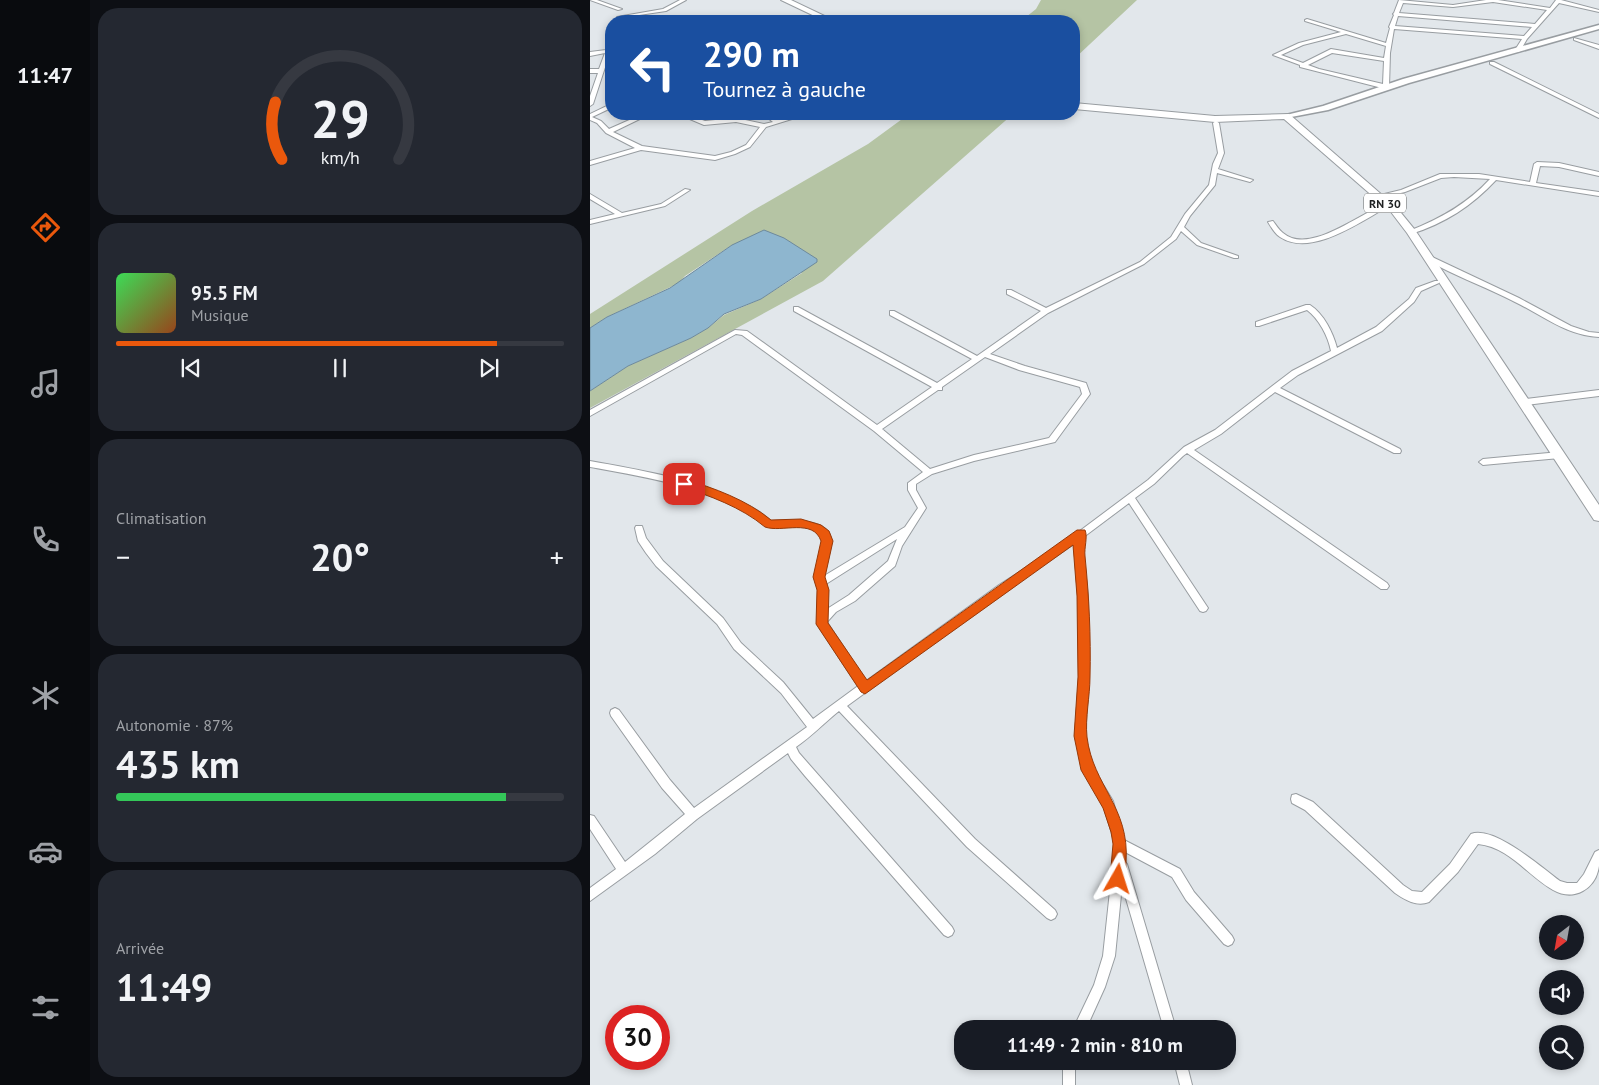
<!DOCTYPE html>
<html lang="fr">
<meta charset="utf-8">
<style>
body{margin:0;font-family:"PT Sans",sans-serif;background:#242831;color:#f1f3f6;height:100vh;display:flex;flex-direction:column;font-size:19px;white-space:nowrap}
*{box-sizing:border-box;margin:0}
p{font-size:16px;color:#9ea1a6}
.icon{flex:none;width:28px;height:28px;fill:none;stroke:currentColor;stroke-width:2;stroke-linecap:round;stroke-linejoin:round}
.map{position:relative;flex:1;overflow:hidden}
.details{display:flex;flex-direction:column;gap:8px;padding:8px;background:#0d0f14;width:500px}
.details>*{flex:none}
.top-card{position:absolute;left:15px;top:15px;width:475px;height:105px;border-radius:20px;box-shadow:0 2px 8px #0003;background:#1a4fa0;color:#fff;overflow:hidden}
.needle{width:32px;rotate:211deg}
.tools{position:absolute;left:949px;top:915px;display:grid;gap:10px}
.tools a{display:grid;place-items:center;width:45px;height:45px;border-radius:50%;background:#171b24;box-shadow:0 2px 8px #0003;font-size:25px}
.speed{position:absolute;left:15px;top:1005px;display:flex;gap:10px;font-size:25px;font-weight:700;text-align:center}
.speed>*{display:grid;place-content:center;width:65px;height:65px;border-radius:50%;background:#171b24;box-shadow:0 2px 8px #0003;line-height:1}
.speed .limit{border:8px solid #d22;background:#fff;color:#111}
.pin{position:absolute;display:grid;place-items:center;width:42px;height:42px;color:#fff;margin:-21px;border-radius:10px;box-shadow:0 2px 8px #0006}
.me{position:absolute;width:55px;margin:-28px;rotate:6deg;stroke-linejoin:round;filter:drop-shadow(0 0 4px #0008)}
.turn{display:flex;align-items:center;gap:18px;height:105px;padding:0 15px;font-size:22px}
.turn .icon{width:65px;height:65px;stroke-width:2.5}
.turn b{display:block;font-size:35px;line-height:42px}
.big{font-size:38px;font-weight:600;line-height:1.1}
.details .tile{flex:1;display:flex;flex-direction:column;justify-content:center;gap:8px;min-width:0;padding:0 18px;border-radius:20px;background:#242831}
.details .dial{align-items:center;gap:0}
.dial svg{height:130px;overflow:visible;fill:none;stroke:#363941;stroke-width:7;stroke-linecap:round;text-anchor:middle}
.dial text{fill:#f1f3f6;stroke:none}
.song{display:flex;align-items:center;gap:15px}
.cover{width:60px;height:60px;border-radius:8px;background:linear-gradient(135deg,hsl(130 70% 55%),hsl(20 70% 35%))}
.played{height:5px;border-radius:2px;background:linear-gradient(90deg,#ea580c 85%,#363941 85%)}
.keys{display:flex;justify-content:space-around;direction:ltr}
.heat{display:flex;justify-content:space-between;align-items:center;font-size:28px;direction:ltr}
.charge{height:8px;border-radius:4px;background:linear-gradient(90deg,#34c759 87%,#363941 0)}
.trip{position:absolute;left:364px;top:1020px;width:282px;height:50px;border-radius:20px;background:#171b24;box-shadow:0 2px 8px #0003;font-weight:600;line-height:50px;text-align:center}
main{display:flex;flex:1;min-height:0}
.menu{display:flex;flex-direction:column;width:90px;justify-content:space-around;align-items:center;background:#090b0e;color:#9ea1a6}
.menu .icon{width:35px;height:35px}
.menu .selected{color:#ea580c}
.menu b{font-size:22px;color:#f1f3f6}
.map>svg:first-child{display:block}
.green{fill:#b5c4a4}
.water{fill:#8eb6cf;stroke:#6d899b}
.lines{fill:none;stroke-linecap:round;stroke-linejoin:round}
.street-casing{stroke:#989da1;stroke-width:2}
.secondary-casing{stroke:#989da1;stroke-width:3}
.primary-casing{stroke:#989da1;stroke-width:2}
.street{fill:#fff;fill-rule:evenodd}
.secondary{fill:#fff;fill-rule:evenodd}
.primary{fill:#fff;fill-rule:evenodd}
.route{fill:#ea580c;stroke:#983908}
.labels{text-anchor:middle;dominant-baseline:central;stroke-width:5;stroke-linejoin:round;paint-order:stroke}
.shield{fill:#fff;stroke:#626464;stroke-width:1}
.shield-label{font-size:12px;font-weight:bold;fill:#1f2122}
</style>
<main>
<nav class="menu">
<b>11:47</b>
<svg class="icon selected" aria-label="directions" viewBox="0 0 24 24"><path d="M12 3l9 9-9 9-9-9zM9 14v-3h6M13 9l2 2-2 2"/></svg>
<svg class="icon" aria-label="music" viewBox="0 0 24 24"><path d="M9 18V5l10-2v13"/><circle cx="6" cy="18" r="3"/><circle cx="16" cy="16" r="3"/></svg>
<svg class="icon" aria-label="phone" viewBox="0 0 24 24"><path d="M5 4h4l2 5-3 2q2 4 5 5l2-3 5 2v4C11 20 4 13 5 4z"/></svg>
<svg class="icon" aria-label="climate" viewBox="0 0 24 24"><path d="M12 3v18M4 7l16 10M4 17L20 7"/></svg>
<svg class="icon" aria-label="car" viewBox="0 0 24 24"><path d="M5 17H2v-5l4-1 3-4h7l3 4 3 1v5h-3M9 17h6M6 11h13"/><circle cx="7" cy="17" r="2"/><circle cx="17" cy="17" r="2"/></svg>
<svg class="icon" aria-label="filters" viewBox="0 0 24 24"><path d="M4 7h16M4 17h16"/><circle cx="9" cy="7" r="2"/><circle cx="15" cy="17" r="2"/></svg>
</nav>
<section class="details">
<div class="tile dial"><svg viewBox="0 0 100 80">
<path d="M14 69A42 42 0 1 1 86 69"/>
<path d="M14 69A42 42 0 0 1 10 34" stroke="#ea580c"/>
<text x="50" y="56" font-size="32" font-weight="700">29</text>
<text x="50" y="72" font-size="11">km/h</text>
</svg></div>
<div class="tile">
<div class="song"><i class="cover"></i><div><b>95.5 FM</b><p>Musique</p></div></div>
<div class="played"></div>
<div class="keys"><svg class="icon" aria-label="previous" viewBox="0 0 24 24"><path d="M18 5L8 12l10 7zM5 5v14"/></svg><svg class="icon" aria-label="pause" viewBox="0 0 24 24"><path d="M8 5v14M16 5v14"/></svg><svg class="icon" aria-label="next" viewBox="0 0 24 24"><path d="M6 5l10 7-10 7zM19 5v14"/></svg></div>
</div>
<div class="tile"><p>Climatisation</p>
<div class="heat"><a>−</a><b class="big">20°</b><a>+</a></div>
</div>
<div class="tile"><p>Autonomie · 87%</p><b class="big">435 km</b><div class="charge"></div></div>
<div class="tile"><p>Arrivée</p><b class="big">11:49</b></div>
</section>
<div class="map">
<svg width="1009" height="1085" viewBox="0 0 1009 1085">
<rect width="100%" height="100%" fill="#e2e7eb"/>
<!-- green -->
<path class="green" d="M451,0H547L484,59V21H431L446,9Z
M319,114H423L233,281L0,408V391L38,366L101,338L118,328L134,315L171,299L212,273L142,245L95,276L89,283L17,317L0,328V314L162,211L278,144Z"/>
<!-- water -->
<path class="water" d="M174,230L194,238L227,259V262L171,299L134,314L118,328L101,338L38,366L0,391V328L17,317L80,288L142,245Z"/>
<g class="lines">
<!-- street casing -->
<g class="street-casing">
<path id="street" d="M0,0H7L32,9L28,10Z
M90,0H96L76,11L29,18L27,17L73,9Z
M809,0L863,5L896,0H908L960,8L966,0H971L1009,10V12L969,3L937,39L930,51L928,52L925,50L932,39L804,29L800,53L799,87L796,89L710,67V65L683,55L709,43L751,32L715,21V20L717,19L796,43L800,28L799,27L804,15L803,14L804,13ZM903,2L957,10L945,24L809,13L813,3L863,7ZM808,16L942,27L934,36L805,26ZM756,34L796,46L794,58L741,49L713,63L691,55L713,45ZM742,53L794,61L793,84L729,69L718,65Z
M984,38L1009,45V49L984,40Z
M19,41H21V49L3,104L0,106V96L8,73H0V69H9L15,53L0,56V52L16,50Z
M900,62H904L1009,114V118L900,64Z
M21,104V108L2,117L11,121L19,129L53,114H60L23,132L52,146L125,156L141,152L156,145L170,127L146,122L114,125L88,114H95L115,121L146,118L174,124L183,122L178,118L176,114H182L183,116L188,120L210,114H218L176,127L160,147L145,154L125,160L51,150L0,165V161L45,148L16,133L7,123L0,120V114Z
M626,121L629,123L634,153L628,169L663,180L660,182L627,173L625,185L600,216L594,227L611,243L648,256V258H644L607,245L591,231L586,239L554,264L458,313L400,354L435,366L496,383L500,394L465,442L384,461L342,474L326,484V490L336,508L312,546L305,566L265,601L246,612L237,622L276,681L409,585L463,551L558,480L594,447L625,430L702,371L741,351C738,336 729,319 717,310L669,326H666V322L716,305H720C734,314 743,333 747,348L786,327L819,299L826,288L845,281H849V283L831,291L824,302L792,331L708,375L690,388L810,449L811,451L810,453H804L685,392L631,434L604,450L797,583L799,586L797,589H791L597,453L593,456L564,484L545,498L616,605L618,608L616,611L613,612L610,611L539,503L495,536L492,547L498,596L499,677L495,736L503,768L523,801L534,840L590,869L604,892L642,936L644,940L642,944L638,946L634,944L596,900L582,877L535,852L534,860L537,864L586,1029H574L532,885L525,956L515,987L496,1029H483L504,985L513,956L525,844L514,807L493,770L485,736L489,677L488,596L484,544L415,591L257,706L385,839L465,910L467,914L465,918L461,920L457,918L377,847L249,711C234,723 222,736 206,747L209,753L362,927L364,931L362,935L358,937L354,935L215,776L201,759L198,753L107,819L65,854L0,901V888L26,869L0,829V815L4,816L35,862L95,814L72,788L21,716L20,713L21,710L25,708L29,710L80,780L104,808L217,727L191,693L144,649L127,624L66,566L56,553L48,541L45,528L46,526H52L56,538L73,561L133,618L151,643L193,682L223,719L268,686L227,624L228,590L224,577L233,541C226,519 192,530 176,526C132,489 56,477 0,467V461C50,470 98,478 145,499C159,506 169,510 181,521C197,520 241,517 241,541C241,551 236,566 234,576L315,527L328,508L318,490V483L333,472L284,431L152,335L146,334L0,416V410L145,330L157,331L287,425L342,387L204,311V307H208L347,383L382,359L300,315V311H304L387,356L451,311L417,294V290H421L456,308L550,262L581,237L595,214L619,185L623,164L628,153L623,123ZM395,357L429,370L490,387L492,394L459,438L384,455L340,469L292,429L348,390H352V387ZM307,539L298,561L259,595L237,609L238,590L236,584Z
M947,162L969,163L1009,172V176L969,167L950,166L946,183L1009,192V196L906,180C883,205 854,224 821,234L818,232L819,231C850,219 877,204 900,179L864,177L851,178L815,192L789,198L786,196L811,190L850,174H889L940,182L944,164Z
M95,189L100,190L75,206L0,224V220L25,214L0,199V194L32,213L71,204Z
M792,206L795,208L794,209C767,224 720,257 690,237C685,234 681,227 678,222L683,221C686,225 689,230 693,233C719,255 767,215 792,206Z
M840,256L929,298L981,326L999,332L1009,333V337C977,336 952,315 925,302C900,289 873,279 848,266L838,259V257Z
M1009,390V396L936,405L932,402L936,399Z
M970,452L974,455L970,458L893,465L889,462L893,459Z
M706,794L723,802L813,885L822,891L832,892L860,864L881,834C904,825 952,868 970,881L977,883H987L994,874L1005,852L1009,850C1009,856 1009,861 1009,866C1006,889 984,902 963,890C937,875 919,847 888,844L868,872L839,902C827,907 815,900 805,893L715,810L702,803L701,799L702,795Z
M473,1061H485V1085H473Z
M584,1061H596L602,1085H590Z"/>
</g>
<!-- secondary casing -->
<g class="secondary-casing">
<path id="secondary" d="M1009,25V29L819,83L738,110L696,118L692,116L733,106L813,79Z"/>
</g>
<!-- primary casing -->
<g class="primary-casing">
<path id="primary" d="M191,0H201L245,21H235Z
M484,103L625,116L699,114L807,208L825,230L1009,505V521L1004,520L817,233L801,212L694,119L625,122L484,109Z"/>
</g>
<!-- street -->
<use href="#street" class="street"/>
<!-- secondary -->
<use href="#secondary" class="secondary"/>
<!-- primary -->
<use href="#primary" class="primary"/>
</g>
<!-- route -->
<path class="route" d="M94,479C124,488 157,500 181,520L211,519L231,525L239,531L243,541L235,577L239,590L238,623L277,680L487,530H495C498,537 494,548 495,556C499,596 501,636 500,677C500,696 495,718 497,737C503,786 540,807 536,862C536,869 536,877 533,884L528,886L522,884L520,879L523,844L521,832L513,808L491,770L484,736L488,677L487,596L483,545L275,694L271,692L226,624L227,590L223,577L231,541C223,518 192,533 175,527C151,507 120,496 90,486L88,484Z"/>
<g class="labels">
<!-- shield labels -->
<rect class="shield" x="774" y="193.5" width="42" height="19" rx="4"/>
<g class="shield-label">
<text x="795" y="203">RN 30</text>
</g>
</g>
</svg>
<div class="tools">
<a><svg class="needle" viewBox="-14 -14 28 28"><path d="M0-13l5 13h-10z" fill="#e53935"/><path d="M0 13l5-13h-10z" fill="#9ea1a6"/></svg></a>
<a><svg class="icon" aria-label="sound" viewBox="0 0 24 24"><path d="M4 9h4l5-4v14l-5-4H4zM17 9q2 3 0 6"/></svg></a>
<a><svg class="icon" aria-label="search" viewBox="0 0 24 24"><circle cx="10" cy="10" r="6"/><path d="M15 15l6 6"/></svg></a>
</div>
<div class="speed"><div class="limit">30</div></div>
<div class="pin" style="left:94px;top:484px;background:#d93025"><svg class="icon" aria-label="arrive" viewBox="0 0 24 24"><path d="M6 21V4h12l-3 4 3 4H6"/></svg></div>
<svg class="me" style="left:528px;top:879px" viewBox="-20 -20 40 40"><path d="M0-17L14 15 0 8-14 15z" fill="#ea580c" stroke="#fff" stroke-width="4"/></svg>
<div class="trip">11:49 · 2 min · 810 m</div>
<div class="top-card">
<div class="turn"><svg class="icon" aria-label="left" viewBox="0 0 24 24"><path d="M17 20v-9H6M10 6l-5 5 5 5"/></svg><div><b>290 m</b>Tournez à gauche</div></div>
</div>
</div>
</main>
